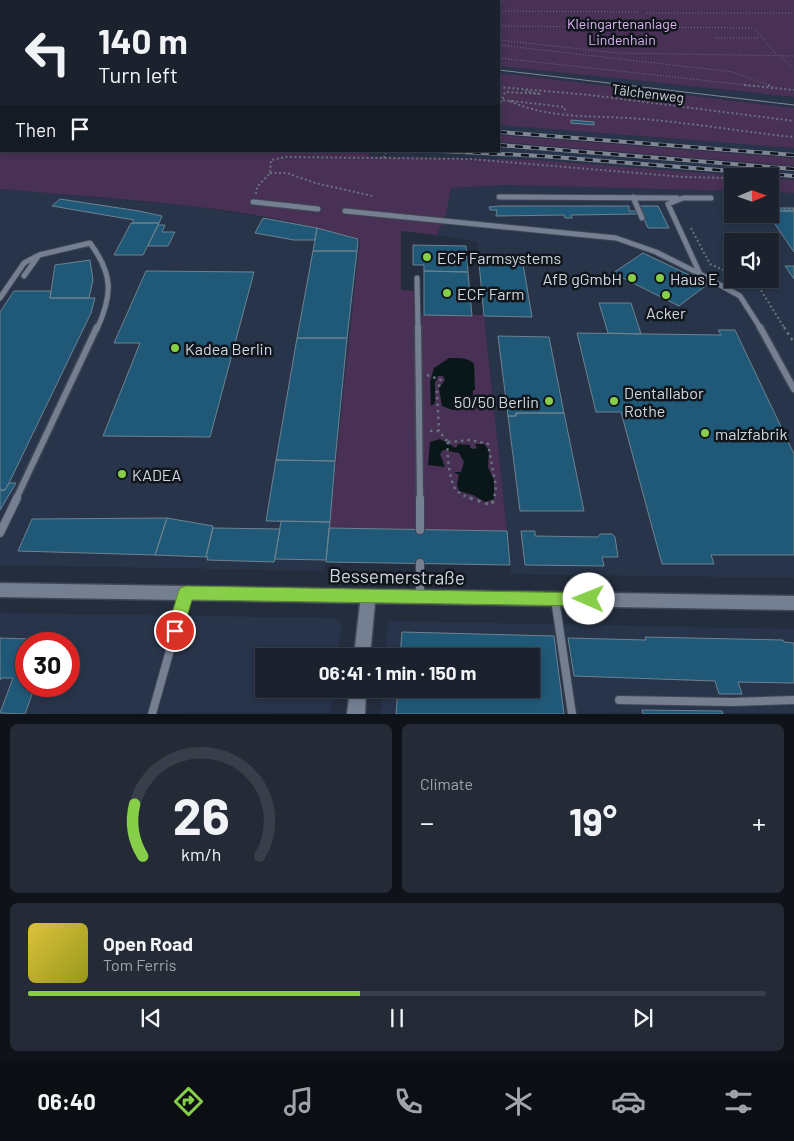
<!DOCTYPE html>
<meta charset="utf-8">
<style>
body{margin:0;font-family:Barlow,sans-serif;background:#242a36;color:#f1f3f6;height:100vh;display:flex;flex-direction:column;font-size:19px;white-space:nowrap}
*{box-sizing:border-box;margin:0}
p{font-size:16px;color:#a0a4aa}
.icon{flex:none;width:28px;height:28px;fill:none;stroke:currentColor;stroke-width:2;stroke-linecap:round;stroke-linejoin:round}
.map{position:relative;height:714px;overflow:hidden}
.panel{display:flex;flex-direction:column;gap:10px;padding:10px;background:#0f1319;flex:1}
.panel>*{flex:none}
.guide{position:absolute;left:0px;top:0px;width:500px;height:152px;box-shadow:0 2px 8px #0003,0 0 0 1px #393f4a;background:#1b222e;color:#f1f3f6;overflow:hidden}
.needle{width:32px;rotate:88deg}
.tools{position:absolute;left:724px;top:168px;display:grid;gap:10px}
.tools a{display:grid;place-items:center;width:55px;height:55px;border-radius:0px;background:#1b222e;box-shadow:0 2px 8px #0003,0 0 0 1px #393f4a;font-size:25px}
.speed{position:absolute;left:15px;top:632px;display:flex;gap:10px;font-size:25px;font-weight:700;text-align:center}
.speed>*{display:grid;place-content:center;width:65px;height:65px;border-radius:50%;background:#1b222e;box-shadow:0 2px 8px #0003,0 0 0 1px #393f4a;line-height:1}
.speed .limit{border:8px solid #d22;background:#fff;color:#111}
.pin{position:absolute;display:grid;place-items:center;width:42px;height:42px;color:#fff;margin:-21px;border:2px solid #fff;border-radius:50%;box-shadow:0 1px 5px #0007}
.me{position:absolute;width:55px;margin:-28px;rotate:271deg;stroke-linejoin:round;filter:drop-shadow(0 0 4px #0008)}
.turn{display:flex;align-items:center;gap:18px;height:105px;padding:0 15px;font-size:22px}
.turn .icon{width:65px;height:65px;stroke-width:2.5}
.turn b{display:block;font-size:35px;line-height:42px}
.then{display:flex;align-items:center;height:48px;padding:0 15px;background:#0003;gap:10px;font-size:19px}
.big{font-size:38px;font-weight:700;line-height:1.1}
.panel .card{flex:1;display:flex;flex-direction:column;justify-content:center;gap:8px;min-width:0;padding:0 18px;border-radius:8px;background:#242a36}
.panel .dial{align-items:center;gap:0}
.dial svg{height:130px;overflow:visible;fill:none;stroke:#393f4a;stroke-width:7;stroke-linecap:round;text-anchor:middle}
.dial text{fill:#f1f3f6;stroke:none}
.song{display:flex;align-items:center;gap:15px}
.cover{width:60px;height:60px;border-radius:8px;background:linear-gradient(135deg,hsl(50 70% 55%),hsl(60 70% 35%))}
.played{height:5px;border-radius:2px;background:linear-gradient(90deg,#88cf49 45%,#393f4a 45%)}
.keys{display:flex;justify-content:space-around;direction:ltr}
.heat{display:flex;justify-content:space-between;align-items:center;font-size:28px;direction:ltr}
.panel .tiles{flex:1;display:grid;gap:10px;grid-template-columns:1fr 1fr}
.card:last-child{grid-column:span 2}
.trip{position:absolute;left:255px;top:648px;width:285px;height:50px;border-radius:0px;background:#1b222e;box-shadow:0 2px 8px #0003,0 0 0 1px #393f4a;font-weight:700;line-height:50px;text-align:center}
.menu{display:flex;height:80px;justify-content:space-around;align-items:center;background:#0b0e12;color:#a0a4aa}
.menu .icon{width:35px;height:35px}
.menu .current{color:#88cf49}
.menu b{font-size:22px;color:#f1f3f6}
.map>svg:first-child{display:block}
.built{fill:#28344a;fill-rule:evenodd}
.green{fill:#483154}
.water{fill:#091719}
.building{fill:#205978;stroke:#6d828f}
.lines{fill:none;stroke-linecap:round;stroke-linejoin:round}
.lane-far2-casing{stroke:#404754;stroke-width:7}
.lane-far1-casing{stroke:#404754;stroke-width:9}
.lane-casing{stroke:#404754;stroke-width:10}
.street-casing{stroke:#404754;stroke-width:3}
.path-far3{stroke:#69717f;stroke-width:1;stroke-dasharray:1 2;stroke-linecap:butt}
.path-far2{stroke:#69717f;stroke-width:2;stroke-dasharray:2 2.5;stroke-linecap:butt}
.path-far1{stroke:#69717f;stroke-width:2.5;stroke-dasharray:2.5 4;stroke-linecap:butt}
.path{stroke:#69717f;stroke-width:3;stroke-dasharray:3 5;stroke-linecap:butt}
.lane-far2{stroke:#747f92;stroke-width:5}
.lane-far1{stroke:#747f92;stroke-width:6}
.lane{stroke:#747f92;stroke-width:8}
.street{fill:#747f92;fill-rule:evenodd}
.tram{stroke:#808794;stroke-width:1}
.rail-casing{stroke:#808794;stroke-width:4}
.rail{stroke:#11151c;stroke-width:2.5;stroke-dasharray:8;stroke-linecap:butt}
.route{fill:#88cf49;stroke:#58872f}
.poi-dot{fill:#88cf49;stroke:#11151c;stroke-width:2}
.labels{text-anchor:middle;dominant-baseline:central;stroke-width:5;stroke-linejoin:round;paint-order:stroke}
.far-park-label{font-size:14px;fill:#dfb4f6;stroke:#11151c}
.far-street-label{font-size:14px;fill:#d1d7e1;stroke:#11151c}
.poi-label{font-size:16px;fill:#d1d7e1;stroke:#11151c;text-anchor:start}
.near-street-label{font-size:19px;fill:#d1d7e1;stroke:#11151c}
</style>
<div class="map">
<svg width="794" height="714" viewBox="0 0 794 714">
<rect width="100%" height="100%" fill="#242d3d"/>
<!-- built -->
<path class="built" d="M499,66L794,97V108L499,73Z
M499,125L794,148V158L499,135Z
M499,142L794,166V180L770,179V176H741L538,160L369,156L370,151H499Z
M506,185L732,191V214H770V192L794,193V578L511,574L477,242L437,235L446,214L451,188ZM732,241H770V279H732Z
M0,189L192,206L317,226L360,239L325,571L0,565Z
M0,613L336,618L342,623L338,656H264V689H334L331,713L0,714ZM26,644H69V686H26Z
M388,621L794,629V713L380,714L382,689H531V656H385Z"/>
<!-- green -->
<path class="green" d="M0,0H794V97L499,66V1H1V7Z
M499,73L794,108V148L499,125Z
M0,112L1,151H370L369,156L538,160L741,176H732V191L506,185L451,188L446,214L437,235L401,231V290L415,291L414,315H484L507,531L329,528L360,239C244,204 120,200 0,189Z
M499,135L794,158V166L499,142Z
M770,179L794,180V193L770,192Z"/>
<!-- water -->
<path class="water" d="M449,358C458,358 468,357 474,364L475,390H473L472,406L469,409L453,410L442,406L439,388L445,380L443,376H438L435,383V403L431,406L430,382L434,368Z
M440,439L456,448L458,444L470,445V448L474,449L477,448L475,444H484L489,450L488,467L494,480V499L485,502L473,495L459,491L457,484L459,475L454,472H461L464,462L459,453L443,450L440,454L445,467L428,465L430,442Z"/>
<!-- building -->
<path class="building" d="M571,120L594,122V125L571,123Z
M60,199L139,211L162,216L159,223H132L134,220L52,206Z
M499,206H629V211H636L638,214L571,215L572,218H565L564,215L496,216L497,210H490L489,207Z
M638,206H658L669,228H648Z
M772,208H794V211H775Z
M770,211H794V252L768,214Z
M263,218L317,228L315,240H294L255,233Z
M131,223H159L143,255H114Z
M158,225H165L162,232H175L168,246H148Z
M317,228L358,239L357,251H313Z
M413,245L466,246L468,272L424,271V265H413Z
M313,251H357L347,338H297Z
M643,253L708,284L679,306L613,273Z
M90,260L93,280L89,298H50L55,265Z
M479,263L523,264L532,317L484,316Z
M785,266H794V279Z
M146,271L254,272L210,437L103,436L140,343H114Z
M424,271L468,272L472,316L424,315Z
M14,291H51L50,298H95L91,313L9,483L5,490H0V312Z
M599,303H631L641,334L608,333Z
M718,330H735L794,454V555H711L714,564H662L621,412H596L577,333L721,335Z
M498,336L549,337L564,413H516V416H508Z
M297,338H347L335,461L276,460Z
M516,413H564L584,511H520L508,416H516Z
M276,460L335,461L330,522L266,521Z
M9,483H16L0,510V490H5Z
M167,518L155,555L18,551L32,519Z
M167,518L213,526L206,557L155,555Z
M281,521L330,522L326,560L275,559Z
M213,528L280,529L274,562L207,560L208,557H206Z
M329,528L507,531L510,565L326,562Z
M521,531H535V536L598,537L600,534H612L615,537L618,557H602L604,566L525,565Z
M402,632L554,636L564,714H396L398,689H531V656H400Z
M645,637L783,640L784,642L794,643V683L738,682L742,694H719L715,681L574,676L568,638L646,640Z
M0,638L30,639L26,644V686H35L25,714L0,713L13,678H1L0,680Z
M642,710L722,711L723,714H643Z"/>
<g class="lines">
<!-- lane-far2 casing -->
<g class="lane-far2-casing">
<path id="lane-far2" d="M499,197L677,198
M633,197L642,218
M711,198H683L668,204L700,274L740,296L761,329
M253,202L318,209
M345,211L616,238L656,252L700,274
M24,276L39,255L90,243C113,274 113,294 97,329
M417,278L418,329
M0,298L24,263L37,256"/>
</g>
<!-- lane-far1 casing -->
<g class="lane-far1-casing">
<path id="lane-far1" d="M418,327L420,499
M760,327L794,389
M16,499L97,327"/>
</g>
<!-- lane casing -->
<g class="lane-casing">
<path id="lane" d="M420,498V530
M0,533L17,498
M420,563V597
M555,599L572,714
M619,700L731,702L794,700
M152,714L186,593"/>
</g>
<!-- street casing -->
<g class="street-casing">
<path id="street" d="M0,583L794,596V610L375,603L370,656H354L360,603L0,597Z
M350,689H366L365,714H347Z"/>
</g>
<!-- path-far3 -->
<path class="path-far3" d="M499,5L503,0
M499,11L639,12
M647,13H794
M499,26L754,28L775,53L794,68
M715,38H760
M499,40L616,53L794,56
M499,45L733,72L771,86
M499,58L756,86"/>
<!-- path-far2 -->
<path class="path-far2" d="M744,85L794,90
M768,85L773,87
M499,87L590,95L794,121
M503,100L564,107L566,113
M510,101C550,120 598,115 642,119C693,123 743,132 794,137
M499,107L505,92L541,94L525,91
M384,158L386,151
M270,173H287L315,183L373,196
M256,194L257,187L270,173L271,160L286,157L470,159L684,177L732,178
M770,209H794
M691,228L710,264L732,274
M742,279L759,287L785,329"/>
<!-- path-far1 -->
<path class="path-far1" d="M784,327L794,343
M427,375L441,380L437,392L439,431
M430,431H439L448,442
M448,442C446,452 450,483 456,490C461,495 467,497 474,499
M448,442L471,440L488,444L496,487L494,499"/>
<!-- path -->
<path class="path" d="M470,498L491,505L495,498"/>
<!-- lane-far2 -->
<use href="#lane-far2" class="lane-far2"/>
<!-- lane-far1 -->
<use href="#lane-far1" class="lane-far1"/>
<!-- lane -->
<use href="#lane" class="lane"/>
<!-- street -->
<use href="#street" class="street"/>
<!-- tram -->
<path class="tram" d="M499,70L794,105"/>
<!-- rail casing -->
<g class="rail-casing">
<path id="rail" d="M499,132L794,155
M499,145L794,169
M441,151L541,156L794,176"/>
</g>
<!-- rail -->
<use href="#rail" class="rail"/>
</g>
<!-- route -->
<path class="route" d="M186,586L589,593L594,595L596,599L594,604L589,606L192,600L181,636L175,638L170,636L167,631L178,593L180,588Z"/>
<!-- markers -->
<g class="poi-dot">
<circle cx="427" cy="257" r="5"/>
<circle cx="632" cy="278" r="5"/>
<circle cx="660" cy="278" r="5"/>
<circle cx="447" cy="293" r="5"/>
<circle cx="666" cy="295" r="5"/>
<circle cx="175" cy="348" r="5"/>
<circle cx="549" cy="401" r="5"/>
<circle cx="614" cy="401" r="5"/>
<circle cx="705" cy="433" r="5"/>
<circle cx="122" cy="474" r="5"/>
</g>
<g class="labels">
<!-- far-park labels -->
<g class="far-park-label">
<text x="622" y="23">Kleingartenanlage<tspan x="622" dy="16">Lindenhain</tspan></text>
</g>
<!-- far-street labels -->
<g class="far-street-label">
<text transform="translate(648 93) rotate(7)">Tälchenweg</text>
</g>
<!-- poi labels -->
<g class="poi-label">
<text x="437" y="257">ECF Farmsystems</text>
<text x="622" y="278" text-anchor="end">AfB gGmbH</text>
<text x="670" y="278">Haus E</text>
<text x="457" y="293">ECF Farm</text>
<text x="666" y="312" text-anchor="middle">Acker</text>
<text x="185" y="348">Kadea Berlin</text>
<text x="624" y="392">Dentallabor<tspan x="624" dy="18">Rothe</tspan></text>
<text x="539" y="401" text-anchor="end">50/50 Berlin</text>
<text x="715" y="433">malzfabrik</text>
<text x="132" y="474">KADEA</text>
</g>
<!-- near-street labels -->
<g class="near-street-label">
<text transform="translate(397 576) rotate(1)">Bessemerstraße</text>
</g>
</g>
</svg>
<div class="tools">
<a><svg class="needle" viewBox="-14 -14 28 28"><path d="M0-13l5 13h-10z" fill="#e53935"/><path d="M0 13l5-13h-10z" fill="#a0a4aa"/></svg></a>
<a><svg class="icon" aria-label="sound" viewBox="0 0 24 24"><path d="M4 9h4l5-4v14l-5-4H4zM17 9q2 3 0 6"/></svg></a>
</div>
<div class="speed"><div class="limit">30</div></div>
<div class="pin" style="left:175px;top:631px;background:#d93025"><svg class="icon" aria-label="arrive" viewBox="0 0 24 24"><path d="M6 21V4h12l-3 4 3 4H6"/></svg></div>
<svg class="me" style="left:589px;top:599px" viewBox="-20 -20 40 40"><circle r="19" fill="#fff"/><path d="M0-13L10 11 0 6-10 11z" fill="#88cf49"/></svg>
<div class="trip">06:41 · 1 min · 150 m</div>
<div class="guide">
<div class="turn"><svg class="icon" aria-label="left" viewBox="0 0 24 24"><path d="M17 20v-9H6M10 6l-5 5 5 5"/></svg><div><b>140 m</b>Turn left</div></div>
<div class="then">Then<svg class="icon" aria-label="arrive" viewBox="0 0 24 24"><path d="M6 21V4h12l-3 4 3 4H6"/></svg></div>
</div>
</div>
<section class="panel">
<div class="tiles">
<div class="card dial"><svg viewBox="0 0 100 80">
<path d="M14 69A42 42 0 1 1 86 69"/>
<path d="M14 69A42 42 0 0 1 9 37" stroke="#88cf49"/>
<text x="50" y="56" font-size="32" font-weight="700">26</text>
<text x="50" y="72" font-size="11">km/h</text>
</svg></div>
<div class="card"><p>Climate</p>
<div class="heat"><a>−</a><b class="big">19°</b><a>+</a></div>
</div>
<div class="card">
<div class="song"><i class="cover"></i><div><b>Open Road</b><p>Tom Ferris</p></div></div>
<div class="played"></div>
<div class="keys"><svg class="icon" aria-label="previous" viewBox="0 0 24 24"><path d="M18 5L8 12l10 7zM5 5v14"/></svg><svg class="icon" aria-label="pause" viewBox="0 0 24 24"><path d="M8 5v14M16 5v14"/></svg><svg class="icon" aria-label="next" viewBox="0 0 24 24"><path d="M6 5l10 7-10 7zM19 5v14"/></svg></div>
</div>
</div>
</section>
<nav class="menu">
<b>06:40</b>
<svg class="icon current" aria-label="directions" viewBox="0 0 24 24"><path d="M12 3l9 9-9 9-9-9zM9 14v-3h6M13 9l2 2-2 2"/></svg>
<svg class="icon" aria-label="music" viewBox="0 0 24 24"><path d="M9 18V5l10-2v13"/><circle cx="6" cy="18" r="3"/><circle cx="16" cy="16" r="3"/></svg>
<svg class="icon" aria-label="phone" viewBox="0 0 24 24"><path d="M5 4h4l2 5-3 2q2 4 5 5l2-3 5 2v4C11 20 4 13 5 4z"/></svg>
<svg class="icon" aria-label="climate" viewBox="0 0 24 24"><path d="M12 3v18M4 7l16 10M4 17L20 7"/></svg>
<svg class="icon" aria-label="car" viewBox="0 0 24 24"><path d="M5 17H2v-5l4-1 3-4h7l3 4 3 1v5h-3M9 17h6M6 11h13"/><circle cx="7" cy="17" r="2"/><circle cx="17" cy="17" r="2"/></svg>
<svg class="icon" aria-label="filters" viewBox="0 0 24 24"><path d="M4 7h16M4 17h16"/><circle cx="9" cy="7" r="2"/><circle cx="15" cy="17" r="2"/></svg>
</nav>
